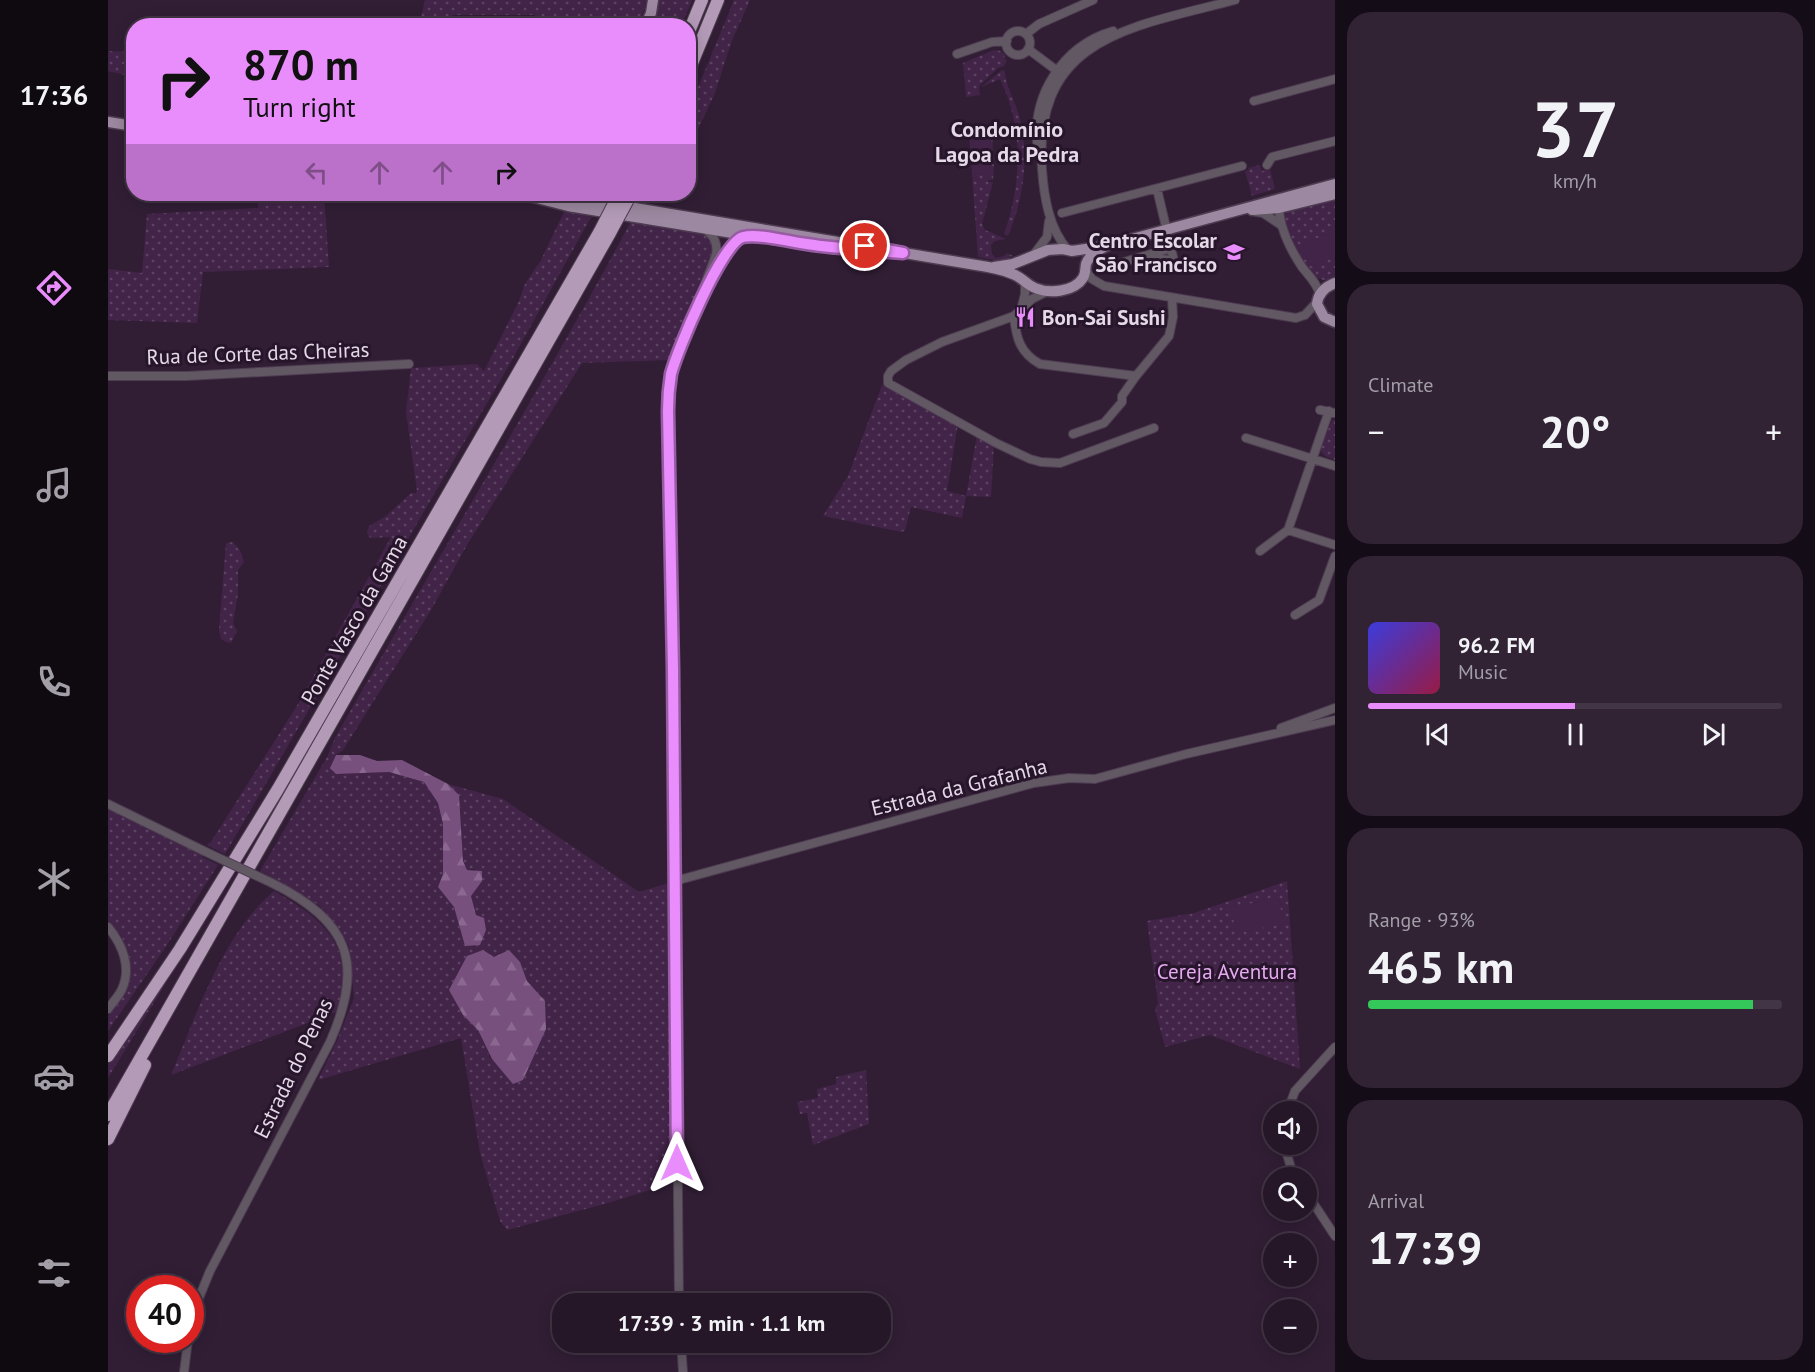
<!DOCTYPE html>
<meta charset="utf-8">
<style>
body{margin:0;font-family:"PT Sans",sans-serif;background:#312334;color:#f1f3f6;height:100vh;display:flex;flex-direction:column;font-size:22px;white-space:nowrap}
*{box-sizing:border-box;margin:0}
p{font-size:20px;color:#a39fa8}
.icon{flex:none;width:33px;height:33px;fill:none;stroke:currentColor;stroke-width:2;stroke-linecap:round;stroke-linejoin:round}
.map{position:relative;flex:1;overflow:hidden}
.panel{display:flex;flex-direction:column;gap:12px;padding:12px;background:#140c16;width:480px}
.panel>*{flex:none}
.hud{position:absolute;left:18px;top:18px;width:570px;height:183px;border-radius:24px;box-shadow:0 3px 15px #0003,0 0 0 2px #423545;background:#ea8dfc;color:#111;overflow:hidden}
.controls{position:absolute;left:1155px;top:1101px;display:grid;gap:12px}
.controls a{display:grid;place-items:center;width:54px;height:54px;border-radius:50%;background:#251628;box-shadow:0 3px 15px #0003,0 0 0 2px #423545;font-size:30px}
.speed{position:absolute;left:18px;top:1275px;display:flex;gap:12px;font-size:30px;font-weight:700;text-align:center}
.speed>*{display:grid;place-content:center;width:78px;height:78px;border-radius:50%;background:#251628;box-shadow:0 3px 15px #0003,0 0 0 2px #423545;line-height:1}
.speed .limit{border:9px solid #d22;background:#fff;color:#111}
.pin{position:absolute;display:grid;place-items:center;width:51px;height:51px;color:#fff;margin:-26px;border:3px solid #fff;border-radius:50%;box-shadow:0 2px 6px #0007}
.me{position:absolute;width:66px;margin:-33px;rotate:0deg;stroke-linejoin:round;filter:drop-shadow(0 0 4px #0008)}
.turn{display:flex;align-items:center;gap:21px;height:126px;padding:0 18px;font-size:27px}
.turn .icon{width:78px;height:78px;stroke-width:2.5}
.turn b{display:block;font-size:42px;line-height:51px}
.lanes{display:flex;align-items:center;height:57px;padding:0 18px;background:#0003;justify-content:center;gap:30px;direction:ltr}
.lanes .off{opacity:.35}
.big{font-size:45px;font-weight:700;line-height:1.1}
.panel .tile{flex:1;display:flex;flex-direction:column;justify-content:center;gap:9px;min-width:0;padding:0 21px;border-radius:24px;background:#312334}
.panel .dial{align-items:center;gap:0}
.dial b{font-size:78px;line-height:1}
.song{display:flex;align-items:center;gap:18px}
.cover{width:72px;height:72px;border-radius:9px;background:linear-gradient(135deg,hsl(240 70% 55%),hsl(340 70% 35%))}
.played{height:6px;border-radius:3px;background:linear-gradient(90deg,#ea8dfc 50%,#423545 50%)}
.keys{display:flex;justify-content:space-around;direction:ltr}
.heat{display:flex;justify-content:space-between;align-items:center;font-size:33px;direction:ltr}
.charge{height:9px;border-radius:4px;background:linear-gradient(90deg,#34c759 93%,#423545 0)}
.trip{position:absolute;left:444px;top:1293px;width:339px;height:60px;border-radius:24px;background:#251628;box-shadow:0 3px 15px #0003,0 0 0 2px #423545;font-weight:700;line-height:60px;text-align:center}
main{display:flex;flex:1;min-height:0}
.menu{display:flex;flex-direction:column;width:108px;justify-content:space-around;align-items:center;background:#0f0910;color:#a39fa8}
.menu .icon{width:42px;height:42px}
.menu .active{color:#ea8dfc}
.menu b{font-size:27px;color:#f1f3f6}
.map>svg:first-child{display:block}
.grass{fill:url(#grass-dots);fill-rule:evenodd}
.forest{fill:url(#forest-firs)}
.garden{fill:#422448}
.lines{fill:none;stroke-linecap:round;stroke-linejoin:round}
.minor-casing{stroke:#4e3c51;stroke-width:10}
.major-casing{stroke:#4e3c51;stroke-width:13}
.highway-casing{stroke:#4e3c51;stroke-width:14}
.minor{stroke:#615863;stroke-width:8}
.major{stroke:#9c88a0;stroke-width:10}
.highway{stroke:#b39bb7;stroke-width:12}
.minor-bridge-casing{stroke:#4e3c51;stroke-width:10;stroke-linecap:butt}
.highway-bridge-casing{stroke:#4e3c51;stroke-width:14;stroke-linecap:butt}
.minor-bridge{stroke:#615863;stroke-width:8}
.highway-bridge{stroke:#b39bb7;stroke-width:12}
.route-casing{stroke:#985ca4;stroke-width:15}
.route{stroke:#ea8dfc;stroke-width:10}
.labels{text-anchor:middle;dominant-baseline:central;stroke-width:6;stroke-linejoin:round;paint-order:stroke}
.poi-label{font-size:21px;font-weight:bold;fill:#e5d8e7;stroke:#27152b;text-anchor:end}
.street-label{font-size:21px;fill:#e5d8e7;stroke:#27152b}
.park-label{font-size:21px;fill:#e5a9f0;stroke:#27152b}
.neighbourhood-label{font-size:22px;font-weight:bold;fill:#e5d8e7;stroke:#27152b}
</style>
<main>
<nav class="menu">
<b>17:36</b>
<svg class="icon active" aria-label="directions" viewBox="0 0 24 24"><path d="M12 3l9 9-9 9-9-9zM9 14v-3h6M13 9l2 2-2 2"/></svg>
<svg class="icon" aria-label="music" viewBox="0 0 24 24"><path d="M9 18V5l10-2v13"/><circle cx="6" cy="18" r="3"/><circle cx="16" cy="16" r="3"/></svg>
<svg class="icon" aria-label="phone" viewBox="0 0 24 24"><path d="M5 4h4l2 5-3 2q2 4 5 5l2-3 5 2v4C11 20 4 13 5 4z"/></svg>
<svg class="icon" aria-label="climate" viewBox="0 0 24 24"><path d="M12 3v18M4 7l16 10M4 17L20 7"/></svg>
<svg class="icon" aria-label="car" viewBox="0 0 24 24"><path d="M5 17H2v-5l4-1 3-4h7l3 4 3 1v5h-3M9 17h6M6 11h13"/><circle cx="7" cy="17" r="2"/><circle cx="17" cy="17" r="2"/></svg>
<svg class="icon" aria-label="filters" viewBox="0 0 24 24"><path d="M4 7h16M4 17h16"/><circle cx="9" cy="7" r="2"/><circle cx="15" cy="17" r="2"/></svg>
</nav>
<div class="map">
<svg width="1227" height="1372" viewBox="0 0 1227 1372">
<defs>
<pattern id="grass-dots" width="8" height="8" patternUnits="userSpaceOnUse" patternTransform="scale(1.5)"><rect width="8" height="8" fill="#422448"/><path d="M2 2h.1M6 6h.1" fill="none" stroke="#5d4362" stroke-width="1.8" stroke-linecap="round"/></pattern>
<pattern id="forest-firs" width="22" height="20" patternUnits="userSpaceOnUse" patternTransform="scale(1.5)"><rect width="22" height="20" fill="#77507e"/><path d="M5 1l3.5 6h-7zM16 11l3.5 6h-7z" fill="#8a6890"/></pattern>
</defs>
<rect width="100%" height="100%" fill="#311e35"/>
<!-- grass -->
<path class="grass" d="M317,0H538L537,7L530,25H426L427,15H345L344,25H311Z
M548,0H584L574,25L541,26Z
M626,0H642L623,43L607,93L581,149V109Z
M886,50L893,51L897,55L896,59L899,60L896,66L890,68L873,84L871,87L872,95L858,97L855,63Z
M0,51L25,52V72L17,75L0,71Z
M894,70L897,71C896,82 908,103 911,116C922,155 916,198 900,236L896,234C914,183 916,128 892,79L873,87Z
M871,128V134H884L886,168L885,180H880V182H885L874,224L877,230L898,239L887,241L883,245L884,254L888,258L896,256L899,253L905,256L893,261L870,257L864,174L883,172L880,134L861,136L860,129Z
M1152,165L1154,171L1162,169L1167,189L1144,196L1137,171L1141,170L1140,168Z
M151,194H216L221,267L95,272L89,323L0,320V269L34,273L39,214L150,208Z
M1227,197V280C1195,286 1183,242 1175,218L1181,209Z
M457,210L483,217L404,360L117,854L99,845L103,842L190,704L283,537L262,538L259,532L261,526L278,516L303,493H308L309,491L298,412L303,368L369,364L376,371L411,301L417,284L433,260Z
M526,216L593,227L605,242V255L563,360L474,363L359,545L323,610L235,750L228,755L222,767L228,774L281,772L316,782L330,803L335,824V874L330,887L346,907L357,946L368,915L363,896L367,869L359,870L355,861L351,795L340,784L395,799L531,892L567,881L568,1182L500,1203L399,1230L392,1221L372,1153L353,1038L210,1080L229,1041L246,998L241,946L212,906L152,871L219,757L227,738C326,563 431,393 526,216ZM386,957L412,962L419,981L437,1001V1029L415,1080L383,1059L370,1030L355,1015L341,990L350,974Z
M774,385L850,424L839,491L858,496L869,435L886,444L883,497L858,496L854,518L803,507L797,530L794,532L715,516L740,476Z
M1224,420H1227V460L1217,456L1212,450Z
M125,542L133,552L136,562L130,570V594L125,623L129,631L123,643L118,642L113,639L111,630L118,543Z
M0,806L96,851L94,857L110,865L57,948L0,1031V1016L11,1000L23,971L14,937L0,921Z
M1179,881L1192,1069L1102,1035L1057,1047L1047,1009L1050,1003L1039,921L1086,913Z
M166,891C217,920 248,947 231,1011L63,1075C89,1014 114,935 166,891Z
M56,982L55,988L0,1078V1064Z
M758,1070L761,1124L705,1145L699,1113L692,1114L689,1102L710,1098L709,1089L728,1084V1077Z"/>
<!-- forest -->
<path class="forest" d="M228,755H252L269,761L294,760L340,784L351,795L355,861L359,870L374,871V881L363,896L368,915L376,918L378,930L372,945L357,946L346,907L330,887L335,874V824L330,803L316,782L281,772L228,774L222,768Z
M375,950L386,957L401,950L412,962L419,981L437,1001L438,1029L415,1080L405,1084L384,1059L370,1030L355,1015L341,990L359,956Z"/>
<!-- garden -->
<path class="garden" d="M881,134L883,173L864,174L861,136Z
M1227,229V256L1204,267L1194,246Z
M1171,898L1175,924L1128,933L1123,907Z"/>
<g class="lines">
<!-- minor casing -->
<g class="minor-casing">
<path id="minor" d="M898 43a12 12 0 1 1 24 0a12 12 0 1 1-24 0Z
M918,34L931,24L985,0
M920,49L948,70H952
M849,54L884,42L899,41
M1146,101L1227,79
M930,149C922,97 954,46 1005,31
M1159,165L1164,157L1227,141
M1171,205C1171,227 1182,249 1194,267C1201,276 1209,283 1212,295
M1148,212L1155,213L1173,225
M954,213L1134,166
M960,250C941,229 936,197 934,169C925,36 1025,27 1127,0
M927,253L939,237L941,221
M1036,256L1066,261L1049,189
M1003,266L1063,248
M608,271L626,242L638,237
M978,271L984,279L996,286L1188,318L1197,315L1209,302
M940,291L924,299L906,316L834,342L798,360L783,371L780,376V383L888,443L922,459L933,462L952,463L1046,428
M914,306L917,294V281
M906,316C908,338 912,353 932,364L1028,376
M0,376H79L301,364
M1212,410L1227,413
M965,434L996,423L1014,402V396L1028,376L1061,336L1065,317L1064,298
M1138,438L1227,466
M1180,530L1227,545
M1152,551L1180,530L1221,411
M1187,615L1211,600L1227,556
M1173,728L1227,708
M0,804L96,851
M567,881L926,783L961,778L987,779L1078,754L1227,720
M0,927C14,944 24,967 14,989C11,996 4,1003 0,1009
M1179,1112L1187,1091L1227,1047
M1176,1144L1183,1168L1189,1178
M1198,1192L1227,1236
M571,1304L565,669L561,394L566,364L608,255C610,243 606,236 597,229
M82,1323L88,1305L102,1271L222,1042C257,963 241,921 164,883
M573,1342L575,1372
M76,1372L80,1340"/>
</g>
<!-- major casing -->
<g class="major-casing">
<path id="major" d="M537,26L543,13L545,0
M0,122L26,126
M413,194L460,206L649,237L726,247
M433,197H458L491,202L880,267C889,269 899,271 907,275C915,279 920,285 927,288C941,294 966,292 975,278C978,273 977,269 978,264C981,255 991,250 998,246
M1144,210L1171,208L1227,194
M886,267L905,264L940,250L955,249L964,251L998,246L1227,184
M1227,283C1217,287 1210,293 1209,304L1216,317L1227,322"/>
</g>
<!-- highway casing -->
<g class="highway-casing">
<path id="highway" d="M580,34L594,0
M580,73L610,0
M0,1056L72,949L170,789L492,231
M0,1115L502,233
M0,1139L37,1065"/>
</g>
<!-- minor -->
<use href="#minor" class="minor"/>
<!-- major -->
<use href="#major" class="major"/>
<!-- highway -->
<use href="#highway" class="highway"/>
<!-- minor-bridge casing -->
<g class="minor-bridge-casing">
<path id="minor-bridge" d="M96,851L164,883"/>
</g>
<!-- highway-bridge casing -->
<g class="highway-bridge-casing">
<path id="highway-bridge" d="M492,231L511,194
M502,233L523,194"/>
</g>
<!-- minor-bridge -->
<use href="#minor-bridge" class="minor-bridge"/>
<!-- highway-bridge -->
<use href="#highway-bridge" class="highway-bridge"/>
</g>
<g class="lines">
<!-- route casing -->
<g class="route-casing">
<path id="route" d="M569,1163L565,669L560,411C560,398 561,386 563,374C569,351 614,242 635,237C651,233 681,242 699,244C730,249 763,250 795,253L757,246"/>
</g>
<!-- route -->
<use href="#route" class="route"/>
</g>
<!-- icons -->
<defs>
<g id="school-bare" transform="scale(1.62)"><path d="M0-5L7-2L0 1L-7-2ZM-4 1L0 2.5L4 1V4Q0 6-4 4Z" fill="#ea8dfc" stroke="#27152b" stroke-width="2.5" paint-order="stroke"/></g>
<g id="restaurant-bare" transform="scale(1.62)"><path d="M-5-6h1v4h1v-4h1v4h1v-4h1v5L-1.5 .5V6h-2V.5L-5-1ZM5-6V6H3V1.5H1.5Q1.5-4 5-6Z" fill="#ea8dfc" stroke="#27152b" stroke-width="2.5" paint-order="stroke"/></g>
</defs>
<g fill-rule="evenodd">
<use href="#school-bare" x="1126" y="252"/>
<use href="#restaurant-bare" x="917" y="317"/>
</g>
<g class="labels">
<!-- poi labels -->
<g class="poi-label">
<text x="1109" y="240">Centro Escolar<tspan x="1109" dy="24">São Francisco</tspan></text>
<text x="934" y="317" text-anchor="start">Bon-Sai Sushi</text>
</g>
<!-- street labels -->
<g class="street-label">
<text transform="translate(150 353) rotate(-2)">Rua de Corte das Cheiras</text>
<text transform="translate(246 620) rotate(-60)">Ponte Vasco da Gama</text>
<text transform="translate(851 787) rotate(-14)">Estrada da Grafanha</text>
<text transform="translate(185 1068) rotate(-64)">Estrada do Penas</text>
</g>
<!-- park labels -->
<g class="park-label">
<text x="1119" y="971">Cereja Aventura</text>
</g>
<!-- neighbourhood labels -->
<g class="neighbourhood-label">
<text x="899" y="129">Condomínio<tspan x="899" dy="25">Lagoa da Pedra</tspan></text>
</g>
</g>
</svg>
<div class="controls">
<a><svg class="icon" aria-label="sound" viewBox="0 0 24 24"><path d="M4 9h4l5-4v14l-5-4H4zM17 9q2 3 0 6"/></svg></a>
<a><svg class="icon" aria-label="search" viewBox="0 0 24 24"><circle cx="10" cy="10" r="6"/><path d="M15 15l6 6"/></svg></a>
<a>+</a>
<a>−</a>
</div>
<div class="speed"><div class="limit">40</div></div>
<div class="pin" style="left:757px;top:246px;background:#d93025"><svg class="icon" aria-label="arrive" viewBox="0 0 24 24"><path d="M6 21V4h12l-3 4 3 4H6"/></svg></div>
<svg class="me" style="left:569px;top:1163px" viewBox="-20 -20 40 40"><path d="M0-17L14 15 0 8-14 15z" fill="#ea8dfc" stroke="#fff" stroke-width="4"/></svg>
<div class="trip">17:39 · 3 min · 1.1 km</div>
<div class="hud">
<div class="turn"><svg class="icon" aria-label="right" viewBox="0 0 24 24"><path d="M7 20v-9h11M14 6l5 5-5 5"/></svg><div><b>870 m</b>Turn right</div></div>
<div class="lanes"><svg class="icon off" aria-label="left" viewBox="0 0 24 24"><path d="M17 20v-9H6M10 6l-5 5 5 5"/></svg><svg class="icon off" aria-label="ahead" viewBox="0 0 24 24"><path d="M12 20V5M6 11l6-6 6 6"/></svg><svg class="icon off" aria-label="ahead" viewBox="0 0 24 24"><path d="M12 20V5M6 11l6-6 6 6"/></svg><svg class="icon" aria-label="right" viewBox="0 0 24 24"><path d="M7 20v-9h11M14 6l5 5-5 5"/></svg></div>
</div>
</div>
<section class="panel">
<div class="tile dial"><b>37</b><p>km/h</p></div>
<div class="tile"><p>Climate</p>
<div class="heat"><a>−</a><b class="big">20°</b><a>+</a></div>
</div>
<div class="tile">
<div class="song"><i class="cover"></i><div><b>96.2 FM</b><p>Music</p></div></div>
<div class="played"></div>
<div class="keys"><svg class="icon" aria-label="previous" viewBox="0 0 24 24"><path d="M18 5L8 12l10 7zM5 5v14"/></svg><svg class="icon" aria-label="pause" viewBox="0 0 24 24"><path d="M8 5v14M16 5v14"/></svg><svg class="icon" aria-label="next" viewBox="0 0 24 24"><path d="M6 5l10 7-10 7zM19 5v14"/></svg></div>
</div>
<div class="tile"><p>Range · 93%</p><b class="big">465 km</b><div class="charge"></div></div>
<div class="tile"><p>Arrival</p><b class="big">17:39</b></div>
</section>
</main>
